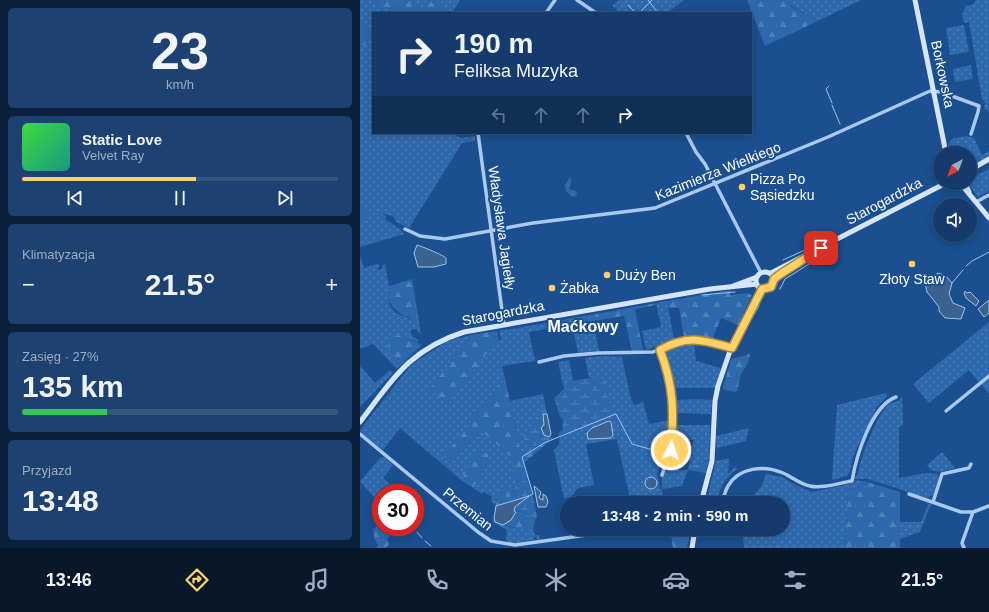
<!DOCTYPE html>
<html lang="pl">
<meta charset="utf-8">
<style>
body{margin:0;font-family:Helvetica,sans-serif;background:#1d4271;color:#f1f3f6;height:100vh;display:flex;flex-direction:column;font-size:15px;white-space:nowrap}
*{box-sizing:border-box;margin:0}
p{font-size:13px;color:#9dadc1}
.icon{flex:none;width:22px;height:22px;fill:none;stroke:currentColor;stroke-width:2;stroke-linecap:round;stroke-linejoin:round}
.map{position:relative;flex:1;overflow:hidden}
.side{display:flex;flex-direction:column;gap:8px;padding:8px;background:#0b203b;width:360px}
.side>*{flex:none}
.guide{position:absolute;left:12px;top:12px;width:380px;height:122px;border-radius:0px;box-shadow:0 2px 10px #0003,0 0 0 1px #33557e;background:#143b6b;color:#f1f3f6;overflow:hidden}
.needle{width:26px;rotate:222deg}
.controls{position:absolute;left:573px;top:146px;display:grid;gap:8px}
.controls a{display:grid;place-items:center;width:44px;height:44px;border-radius:50%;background:#143b6b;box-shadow:0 2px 10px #0003,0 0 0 1px #33557e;font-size:20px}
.speed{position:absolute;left:12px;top:484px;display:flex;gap:8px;font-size:20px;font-weight:700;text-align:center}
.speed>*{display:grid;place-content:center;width:52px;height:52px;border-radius:50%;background:#143b6b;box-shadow:0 2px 10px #0003,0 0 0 1px #33557e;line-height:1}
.speed .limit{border:6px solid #d22;background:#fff;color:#111}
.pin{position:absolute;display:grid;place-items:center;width:34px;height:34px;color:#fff;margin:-17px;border-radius:8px;box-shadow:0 2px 6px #0006}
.me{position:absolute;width:44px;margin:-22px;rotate:4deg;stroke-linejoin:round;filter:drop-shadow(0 0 3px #0008)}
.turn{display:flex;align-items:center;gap:14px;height:84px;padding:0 16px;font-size:18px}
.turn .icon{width:52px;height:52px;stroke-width:2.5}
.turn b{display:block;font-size:28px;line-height:34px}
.lanes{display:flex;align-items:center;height:38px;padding:0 16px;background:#0003;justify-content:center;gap:20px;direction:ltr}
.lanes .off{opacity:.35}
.big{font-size:30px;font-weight:700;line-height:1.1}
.side .tile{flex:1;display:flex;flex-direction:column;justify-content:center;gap:6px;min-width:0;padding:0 14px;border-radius:6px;background:#1d4271}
.side .dial{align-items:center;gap:0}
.dial b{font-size:52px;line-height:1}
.song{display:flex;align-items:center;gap:12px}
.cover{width:48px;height:48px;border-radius:6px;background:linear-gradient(135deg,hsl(120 70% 55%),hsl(170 70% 35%))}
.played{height:4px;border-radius:2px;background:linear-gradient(90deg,#ffd166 55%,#33557e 55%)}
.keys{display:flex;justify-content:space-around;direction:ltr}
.heat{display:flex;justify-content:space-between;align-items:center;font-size:22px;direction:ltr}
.charge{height:6px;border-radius:3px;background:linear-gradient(90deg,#34c759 27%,#33557e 0)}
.trip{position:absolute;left:200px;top:496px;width:230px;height:40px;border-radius:20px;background:#143b6b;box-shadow:0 2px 10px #0003,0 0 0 1px #33557e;font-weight:700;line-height:40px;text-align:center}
.menu{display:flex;height:64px;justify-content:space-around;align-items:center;background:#08182b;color:#9dadc1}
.menu .icon{width:28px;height:28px}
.menu .on{color:#ffd166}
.menu b{font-size:18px;color:#f1f3f6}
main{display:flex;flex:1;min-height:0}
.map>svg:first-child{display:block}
.grass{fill:url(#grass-dots)}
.forest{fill:url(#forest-firs)}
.wetland{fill:url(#wetland-marsh)}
.park{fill:url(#park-tufts)}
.water{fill:#3c6290;stroke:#9cc4f0}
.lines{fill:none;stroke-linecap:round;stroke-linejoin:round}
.stream{stroke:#9cc4f0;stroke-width:1}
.street{stroke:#a9c9ee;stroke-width:3.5}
.secondary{stroke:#d6e6fa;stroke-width:5}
.route-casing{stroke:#a68842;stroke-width:10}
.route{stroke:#ffd166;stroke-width:7}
.poi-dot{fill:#ffd166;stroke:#1b4f8f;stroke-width:1.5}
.labels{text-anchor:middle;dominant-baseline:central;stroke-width:4;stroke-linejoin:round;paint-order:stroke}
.street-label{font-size:14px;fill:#fff;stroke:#1b4f8f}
.poi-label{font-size:14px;fill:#fff;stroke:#1b4f8f;text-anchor:start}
.quarter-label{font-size:16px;font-weight:bold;fill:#fff;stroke:#1b4f8f}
</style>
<main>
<section class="side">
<div class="tile dial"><b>23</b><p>km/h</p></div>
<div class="tile">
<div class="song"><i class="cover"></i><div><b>Static Love</b><p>Velvet Ray</p></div></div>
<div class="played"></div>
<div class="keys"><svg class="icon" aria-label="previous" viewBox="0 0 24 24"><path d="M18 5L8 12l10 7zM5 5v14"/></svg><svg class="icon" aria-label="pause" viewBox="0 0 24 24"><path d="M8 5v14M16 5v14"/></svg><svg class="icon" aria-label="next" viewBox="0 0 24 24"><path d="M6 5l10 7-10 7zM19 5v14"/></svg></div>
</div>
<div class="tile"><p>Klimatyzacja</p>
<div class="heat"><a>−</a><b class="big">21.5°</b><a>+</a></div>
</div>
<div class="tile"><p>Zasięg · 27%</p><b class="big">135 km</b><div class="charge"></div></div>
<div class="tile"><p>Przyjazd</p><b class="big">13:48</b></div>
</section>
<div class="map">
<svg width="629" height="548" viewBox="0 0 629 548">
<defs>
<pattern id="grass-dots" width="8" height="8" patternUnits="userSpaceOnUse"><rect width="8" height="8" fill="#2e69ad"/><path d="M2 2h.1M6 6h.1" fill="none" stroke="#4d80b9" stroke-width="1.8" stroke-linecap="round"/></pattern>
<pattern id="forest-firs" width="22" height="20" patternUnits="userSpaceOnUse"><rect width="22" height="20" fill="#2e69ad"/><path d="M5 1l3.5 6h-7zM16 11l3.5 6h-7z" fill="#4d80b9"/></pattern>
<pattern id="wetland-marsh" width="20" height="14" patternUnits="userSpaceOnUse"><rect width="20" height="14" fill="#2e69ad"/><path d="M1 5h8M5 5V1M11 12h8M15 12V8" fill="none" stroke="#4d80b9"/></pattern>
<pattern id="park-tufts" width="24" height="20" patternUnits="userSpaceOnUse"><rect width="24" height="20" fill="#2e69ad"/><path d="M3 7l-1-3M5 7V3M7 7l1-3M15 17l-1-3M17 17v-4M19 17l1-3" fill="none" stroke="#4d80b9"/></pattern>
</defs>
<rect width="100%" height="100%" fill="#1b4f8f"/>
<!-- grass -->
<path class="grass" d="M0,0H15L17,3L32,0H100L92,13H13V133H96V135L101,138L115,136V141L102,143L49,228L36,222L34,217L19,212L26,216L25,219L40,229L44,234L0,247V222L4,219L7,209H0V45L4,46L11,34L0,24Z
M259,0H324L307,13H261L252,6Z
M429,0H501L458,21L431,6Z
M616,0H629V111L624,109L625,103L622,99L609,22L604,23L602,14L606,6L612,5Z
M604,25L609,52L590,55L586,28Z
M611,65L613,79L595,82L593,69Z
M606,136L614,138L622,155L629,151V157L610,165V153H588V145L592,139Z
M629,169V191L618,197L610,186L618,174Z
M0,255L4,268L17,264L19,265L18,269L21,270L23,265L25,264L29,286C25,293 28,305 34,311C39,316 47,316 54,322L59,321L61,335L57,329L50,330L52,336L59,340L57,342L48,338L30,351L34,354V367L40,364L62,346L37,369L13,344L0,349Z
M307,301L314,339L287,350L285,346L282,331L301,327L296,303Z
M236,314L233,321L239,351L218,353L212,324L169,332L175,361L142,366L145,378L83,457L90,463L120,430L157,462L151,472L157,480L155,487H152L138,497L135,505L131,501L132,497L124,492L122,494L113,488L128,463L102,473L104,475L101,480L40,428L23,450L2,434L0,430L51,365L88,341L111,335L70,389L88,404L136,340H141L139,331Z
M629,322V394L609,370L569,403L553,384Z
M327,341L334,342L336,361L361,368L356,388H316L317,396L304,354L306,350Z
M241,356L262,357L271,400L275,405L283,402L289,424L311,420L310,436H306L305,442L309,443L308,447L297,473L300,489H302V478L306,470H328L333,440L316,439L317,425H350L349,460L340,463L328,470L322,486L302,489L303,503H271L257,439L226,444L234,485L218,488L211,497L204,499L194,450L199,445L200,436L252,414L245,378H229L225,358Z
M209,360L213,381L204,389L198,362Z
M0,366L15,383L30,370L33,373L0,407Z
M526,393L527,396L517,407L493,456L490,472L487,476L472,480L477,405Z
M183,394L186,409C173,415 172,435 169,447H177L162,457L150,401Z
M542,396L543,424L539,428V478L566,473L577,474L579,477L573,495L567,498L508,479H494L495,476L498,475C500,458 516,418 527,406C531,402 534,402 539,401Z
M334,399L352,400L351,414L318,413L317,400Z
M389,428L386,441L357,448L356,436Z
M582,452L595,468L580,472L571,470L567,465Z
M24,457L33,465L23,478L32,486L26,493H21V499L18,502L0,481L20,458Z
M369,458L368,474L376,466L377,469C364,478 360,488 356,503H346L356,461Z
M406,474L422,477L437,486L452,492L494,483L497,480L507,482L497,488L488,489L485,548H384L382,529H423V503H387L401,487Z
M567,503L573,505L570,506L560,532L540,539V522H561L568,505Z
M134,518C137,526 165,531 173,529L175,535H179L180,539H177L176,537H174V540L155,543L146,542L147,530L133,522Z"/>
<!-- forest -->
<path class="forest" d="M15,0H47L61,9L67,0H79L84,3L86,13C68,14 26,17 15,0Z
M387,0H429L431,7L458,21L405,46Z
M0,24L11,34L4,46L0,45Z
M0,209H7L13,212L14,215L0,222Z
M52,279L59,321L54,322L47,316L45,317C35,310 21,299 29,286Z
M371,290L370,295L387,293L392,295L383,314V320L380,326L361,318L353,338L335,336L324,337L319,308H308L307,301Z
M296,303V305L275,309L283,350L272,351L264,316L233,321L236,314Z
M137,331L139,340L136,341L88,404L69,390L111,335Z
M35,335L43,336L62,345L36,367H34V354C27,349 27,342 30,336Z
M390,354L388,363L381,374L377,391L374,392L365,390L363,388L371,359Z
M145,378L162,457L177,447L191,440L164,463L171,488L167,481L157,480L151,472L157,462L120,430L90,463L83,457Z
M122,451L128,454V463L113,488L101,480L104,475L101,473L116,454Z
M349,460L346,473L328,470L331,467Z
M507,482L540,492V548H485L488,489L498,488Z
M155,487L156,500L135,507L138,497L145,488Z
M156,512H163L174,519L176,517L173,529C162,532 154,526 143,525L154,516Z
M17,526L30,527L35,530L27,539L29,544L26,548H16L18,545L14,538L13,530Z
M298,529H331L327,548H313L311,536L298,533Z"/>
<!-- wetland -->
<path class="wetland" d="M229,378H245L253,415L198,437L200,431L202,432L203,420L200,417L194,398L213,381Z
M186,409L187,414H183L184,425L189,437L191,434L192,440L177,446L169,447L164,441V435L181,411Z
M157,480L167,481L171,488L177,516L175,519L163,512L154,511L155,507L169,496L156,500L155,487Z"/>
<!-- park -->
<path class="park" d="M211,176V184L209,189L216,191L217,196L213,197L206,191L205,185Z"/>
<!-- water -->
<path class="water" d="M57,245C61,246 85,256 86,258V264L74,267H58L54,253Z
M578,273L586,276L592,283L589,294L593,303L605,308L601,319L585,318L579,311V307L567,292L565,283Z
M605,291L607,293L610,292L619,301L616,306L606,298L604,293Z
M629,300V313L624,317L618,309Z
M183,414H187L191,434L189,437L184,435L181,428L184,425Z
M249,421L251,422L253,435L251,438L228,439L227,433L232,428Z
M285 483a6 6 0 1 1 12 0a6 6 0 1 1-12 0Z
M174,486L181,492L179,498L183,500V494L186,496L188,502L186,507H178Z
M169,496L155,507L154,511L156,512L151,520L143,525L135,522L134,518L136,506Z"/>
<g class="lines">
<!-- stream -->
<path class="stream" d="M288,0L298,13
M268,5L276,13
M279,13L292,0
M469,86L466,89L472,103
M472,105L480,124
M423,260L467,240
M606,266L612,261L629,252
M592,283L603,270
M420,289L425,279L470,251
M342,295L375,292
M381,337L399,306
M169,496L173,494L162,457L184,443L253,415L256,414L272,444L307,454
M57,532L62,538
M65,541L71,546"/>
<!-- street -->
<path class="street" d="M217,0L236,13
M186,13L195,0
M118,133L144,325
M326,133L336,152L345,164L401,273
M616,202L629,195
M45,229L60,236L85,239L173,223L295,208L468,137L570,91L581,92L619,106L618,112L611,134
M300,350C317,393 319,432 302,475
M179,362L204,356L238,353L293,352L313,343L328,339L344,340L371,348
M586,411L629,376
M0,434L118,532L131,541L155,545L270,529
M549,494L601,512H613L629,506
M573,502L582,474L609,468L611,464
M362,503C364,497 365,491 368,486C379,467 404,465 423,473C432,477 440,484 450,486C463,489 479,483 492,481C496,457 511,406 536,397
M604,548L602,543L613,512"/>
<!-- secondary -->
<path class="secondary" d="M555,0L586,153
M610,170L629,159
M600,183L629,218
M605,183L609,192
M396 281a9 9 0 1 1 18 0a9 9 0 1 1-18 0Z
M411,273L586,183
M414,279L457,251
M373,286L397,277
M0,422C32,380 50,349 104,332L350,289L397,284
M341,503L352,461L355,401L358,386L371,348L402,289
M332,548L335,529"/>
</g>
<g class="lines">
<!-- route casing -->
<g class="route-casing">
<path id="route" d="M311,450C314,411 314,387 300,350C328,334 343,340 372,348L402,289L411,287L414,279L419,275L461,248"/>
</g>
<!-- route -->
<use href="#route" class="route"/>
</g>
<!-- markers -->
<g class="poi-dot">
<circle cx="382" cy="187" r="4"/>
<circle cx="552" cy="264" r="4"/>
<circle cx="247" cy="275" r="4"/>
<circle cx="192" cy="288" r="4"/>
</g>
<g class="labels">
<!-- street labels -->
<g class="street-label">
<text transform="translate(583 74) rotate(78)">Borkowska</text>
<text transform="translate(358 171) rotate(-22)">Kazimierza Wielkiego</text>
<text transform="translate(524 201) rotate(-28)">Starogardzka</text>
<text transform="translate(142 228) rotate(82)">Władysława Jagiełły</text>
<text transform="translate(143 313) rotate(-11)">Starogardzka</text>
<text transform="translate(108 509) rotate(39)">Przemian</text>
</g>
<!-- poi labels -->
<g class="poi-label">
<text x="390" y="179">Pizza Po<tspan x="390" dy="16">Sąsiedzku</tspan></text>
<text x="255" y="275">Duży Ben</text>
<text x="552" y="279" text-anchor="middle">Złoty Staw</text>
<text x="200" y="288">Żabka</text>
</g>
<!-- quarter labels -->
<g class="quarter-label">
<text x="223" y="326">Maćkowy</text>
</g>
</g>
</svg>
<div class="controls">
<a><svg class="needle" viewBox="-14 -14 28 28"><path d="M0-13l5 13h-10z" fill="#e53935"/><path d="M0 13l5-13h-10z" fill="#9dadc1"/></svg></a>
<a><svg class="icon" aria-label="sound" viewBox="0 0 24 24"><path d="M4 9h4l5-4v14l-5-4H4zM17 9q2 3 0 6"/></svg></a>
</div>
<div class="speed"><div class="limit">30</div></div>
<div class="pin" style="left:461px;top:248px;background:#d93025"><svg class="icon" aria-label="arrive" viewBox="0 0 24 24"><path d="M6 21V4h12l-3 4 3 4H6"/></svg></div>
<svg class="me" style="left:311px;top:450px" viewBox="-20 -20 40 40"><circle r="17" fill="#ffd166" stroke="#fff" stroke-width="3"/><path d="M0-11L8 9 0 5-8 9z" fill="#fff"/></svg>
<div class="trip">13:48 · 2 min · 590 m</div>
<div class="guide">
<div class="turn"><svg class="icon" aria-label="right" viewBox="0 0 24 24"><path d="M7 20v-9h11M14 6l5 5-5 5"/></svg><div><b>190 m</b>Feliksa Muzyka</div></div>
<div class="lanes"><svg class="icon off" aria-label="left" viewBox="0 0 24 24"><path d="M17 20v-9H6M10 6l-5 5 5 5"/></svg><svg class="icon off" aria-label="ahead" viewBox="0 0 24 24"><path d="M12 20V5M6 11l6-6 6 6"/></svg><svg class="icon off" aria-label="ahead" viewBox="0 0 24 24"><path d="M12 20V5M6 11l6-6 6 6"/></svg><svg class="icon" aria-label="right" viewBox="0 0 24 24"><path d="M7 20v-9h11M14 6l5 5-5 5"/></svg></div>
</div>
</div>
</main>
<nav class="menu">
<b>13:46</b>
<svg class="icon on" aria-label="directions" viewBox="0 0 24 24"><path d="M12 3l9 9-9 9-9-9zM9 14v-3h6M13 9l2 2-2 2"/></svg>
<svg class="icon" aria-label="music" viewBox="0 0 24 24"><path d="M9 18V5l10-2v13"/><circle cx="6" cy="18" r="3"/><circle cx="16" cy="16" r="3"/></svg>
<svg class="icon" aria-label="phone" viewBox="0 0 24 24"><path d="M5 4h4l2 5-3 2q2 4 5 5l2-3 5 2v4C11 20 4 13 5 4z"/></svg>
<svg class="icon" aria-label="climate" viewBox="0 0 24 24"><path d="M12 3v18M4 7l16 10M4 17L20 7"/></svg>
<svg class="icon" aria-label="car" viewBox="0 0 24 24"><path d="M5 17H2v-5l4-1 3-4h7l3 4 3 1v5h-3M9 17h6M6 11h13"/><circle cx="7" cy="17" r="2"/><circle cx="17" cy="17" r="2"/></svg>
<svg class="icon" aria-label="filters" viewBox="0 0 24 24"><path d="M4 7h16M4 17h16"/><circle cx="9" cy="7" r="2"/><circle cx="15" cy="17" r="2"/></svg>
<b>21.5°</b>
</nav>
